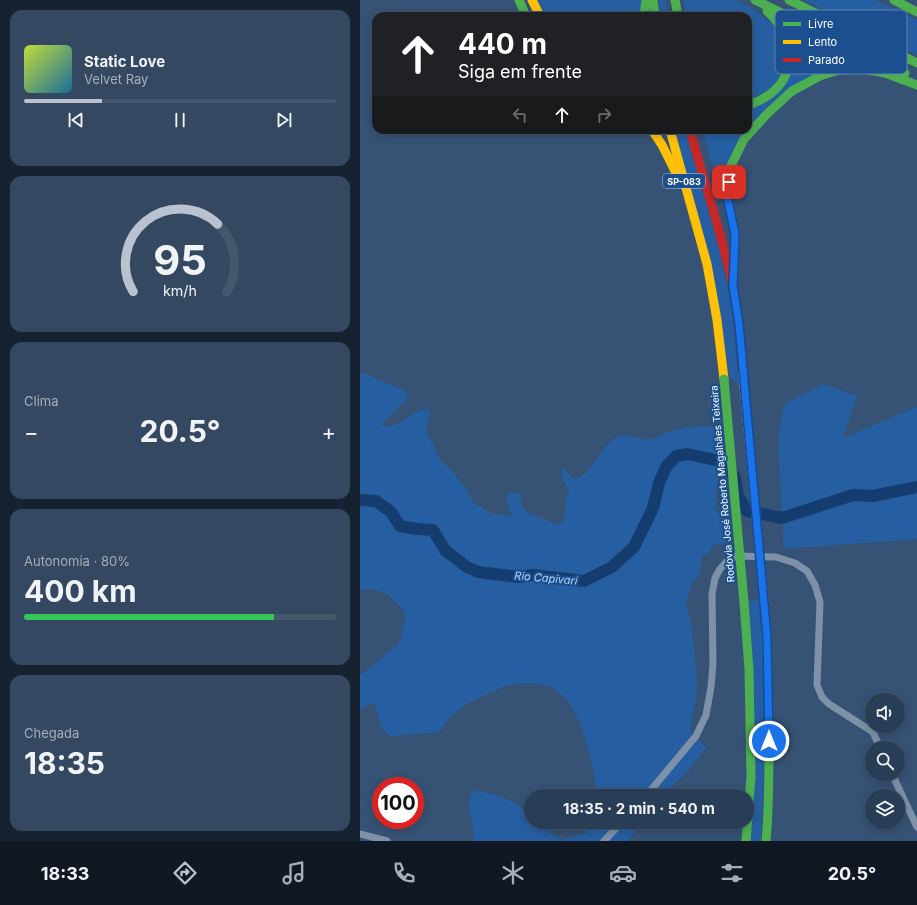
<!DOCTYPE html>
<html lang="pt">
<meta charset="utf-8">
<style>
body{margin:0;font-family:Inter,sans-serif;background:#344961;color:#f1f3f6;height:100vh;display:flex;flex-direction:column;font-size:15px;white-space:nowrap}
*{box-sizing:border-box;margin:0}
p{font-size:13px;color:#a5aeba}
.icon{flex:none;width:22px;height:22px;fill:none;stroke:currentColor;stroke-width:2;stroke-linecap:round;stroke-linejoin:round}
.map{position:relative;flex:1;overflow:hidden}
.details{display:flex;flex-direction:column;gap:10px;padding:10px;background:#162230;width:360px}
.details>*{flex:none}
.hud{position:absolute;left:12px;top:12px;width:380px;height:122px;border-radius:12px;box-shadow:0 2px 10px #0003,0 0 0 1px #44576d;background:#202124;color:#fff;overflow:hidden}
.buttons{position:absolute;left:505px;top:693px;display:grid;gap:8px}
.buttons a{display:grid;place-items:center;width:40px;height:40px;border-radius:50%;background:#283e57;box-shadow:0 2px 10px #0003,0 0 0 1px #44576d;font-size:20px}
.speed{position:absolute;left:12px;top:777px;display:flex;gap:8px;font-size:20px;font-weight:700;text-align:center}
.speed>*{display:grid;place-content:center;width:52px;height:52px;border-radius:50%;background:#283e57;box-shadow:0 2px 10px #0003,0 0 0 1px #44576d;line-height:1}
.speed .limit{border:6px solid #d22;background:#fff;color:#111}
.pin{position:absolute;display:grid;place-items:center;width:34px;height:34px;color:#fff;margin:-17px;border-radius:8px;box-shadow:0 2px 6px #0006}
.me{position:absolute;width:44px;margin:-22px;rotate:0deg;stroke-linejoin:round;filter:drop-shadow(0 0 3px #0008)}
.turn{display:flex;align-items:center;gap:14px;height:84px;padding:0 20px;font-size:18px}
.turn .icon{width:52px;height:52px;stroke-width:2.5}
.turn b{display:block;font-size:28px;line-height:34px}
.lanes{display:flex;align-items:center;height:38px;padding:0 20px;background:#0003;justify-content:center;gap:20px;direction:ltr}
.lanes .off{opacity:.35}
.big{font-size:30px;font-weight:700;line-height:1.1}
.details .tile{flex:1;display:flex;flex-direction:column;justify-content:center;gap:6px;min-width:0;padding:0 14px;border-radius:12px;background:#344961}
.details .dial{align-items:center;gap:0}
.dial svg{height:104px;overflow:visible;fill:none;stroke:#44576d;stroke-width:7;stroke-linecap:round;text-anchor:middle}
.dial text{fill:#f1f3f6;stroke:none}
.song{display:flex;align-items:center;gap:12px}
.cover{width:48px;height:48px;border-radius:6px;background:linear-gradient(135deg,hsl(70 70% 55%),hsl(200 70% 35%))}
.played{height:4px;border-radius:2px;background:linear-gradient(90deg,#b9c2ce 25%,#44576d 25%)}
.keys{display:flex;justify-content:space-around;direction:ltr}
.heat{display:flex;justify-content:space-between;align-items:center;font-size:22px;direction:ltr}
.charge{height:6px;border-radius:3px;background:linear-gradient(90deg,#34c759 80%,#44576d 0)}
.trip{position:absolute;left:164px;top:789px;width:230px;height:40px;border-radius:20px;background:#283e57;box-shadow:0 2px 10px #0003,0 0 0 1px #44576d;font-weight:700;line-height:40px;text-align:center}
.tab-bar{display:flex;height:64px;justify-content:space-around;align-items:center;background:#101923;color:#a5aeba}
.tab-bar .icon{width:28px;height:28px}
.tab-bar .active{color:#b9c2ce}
.tab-bar b{font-size:18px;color:#f1f3f6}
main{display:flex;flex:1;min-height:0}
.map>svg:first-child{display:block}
.green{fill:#265fa1}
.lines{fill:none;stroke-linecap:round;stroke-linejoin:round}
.river{stroke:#153c6e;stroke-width:12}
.street{stroke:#7d92a8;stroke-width:7}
.fast{stroke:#4caf50;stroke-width:9}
.slow{stroke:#ffc107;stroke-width:9}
.jam{stroke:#c62828;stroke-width:9}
.fast-bridge{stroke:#4caf50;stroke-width:9}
.slow-bridge{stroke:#ffc107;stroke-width:9}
.route-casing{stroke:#114b97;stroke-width:10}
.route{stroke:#1a73e8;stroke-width:7}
.labels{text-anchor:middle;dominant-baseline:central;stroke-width:4;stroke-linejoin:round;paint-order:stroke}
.shield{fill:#1b4f8f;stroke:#bbcadd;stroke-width:1}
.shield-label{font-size:9px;font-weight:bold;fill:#fff}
.street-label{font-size:10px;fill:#fff;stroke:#1b4f8f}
.water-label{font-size:11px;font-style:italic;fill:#b5d3f5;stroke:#1b4f8f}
.key{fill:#1b4f8f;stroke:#5f84b1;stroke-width:1}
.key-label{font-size:11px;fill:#fff}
</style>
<main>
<section class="details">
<div class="tile">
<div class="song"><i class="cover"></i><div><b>Static Love</b><p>Velvet Ray</p></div></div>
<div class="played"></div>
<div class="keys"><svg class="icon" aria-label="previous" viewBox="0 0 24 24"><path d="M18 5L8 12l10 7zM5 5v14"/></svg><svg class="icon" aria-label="pause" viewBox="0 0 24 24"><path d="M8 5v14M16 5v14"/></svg><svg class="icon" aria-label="next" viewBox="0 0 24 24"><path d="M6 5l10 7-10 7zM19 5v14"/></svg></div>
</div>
<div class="tile dial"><svg viewBox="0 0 100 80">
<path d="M14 69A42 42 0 1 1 86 69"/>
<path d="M14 69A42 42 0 0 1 79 17" stroke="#b9c2ce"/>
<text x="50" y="56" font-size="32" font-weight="700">95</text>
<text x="50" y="72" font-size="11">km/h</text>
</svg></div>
<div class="tile"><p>Clima</p>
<div class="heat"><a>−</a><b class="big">20.5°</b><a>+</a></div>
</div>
<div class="tile"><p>Autonomia · 80%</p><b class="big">400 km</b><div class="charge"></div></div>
<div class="tile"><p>Chegada</p><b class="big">18:35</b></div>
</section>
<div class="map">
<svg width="557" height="841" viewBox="0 0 557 841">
<rect width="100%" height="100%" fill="#365274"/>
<!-- green -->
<path class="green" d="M177,0H282L280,16H185Z
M299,0H306L307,16H300Z
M324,0H376L393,9L414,25L420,35L423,45L424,63L422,72L413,87L388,101V16H325Z
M444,0H515L557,20V55Z
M427,22L511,62L507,66L474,67L388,129V110L423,87Z
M315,130H325L358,243L371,305L379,387L369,375Z
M342,130H387L365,190L360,191Z
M0,372L43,390L48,395L46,400L21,425C41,431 51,408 69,409L70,412L66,431L74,446L79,459L93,472L107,490L113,503L131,513L148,516H151C151,509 147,504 146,497L149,493H157L161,495V505L167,512L193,523L201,524C209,514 203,500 209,490L202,478V470L203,468L206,470L213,479C227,481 242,447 253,439C264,430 279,441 291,439C298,438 302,434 308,432C314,430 343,425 348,426C353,427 356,431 360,434L356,510L365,519L372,535L365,543L353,545L350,551L342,557L339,575L332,583L326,602L332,628L337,682L336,698L330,729L336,738L346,748V750L342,752L330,769L303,796H238C233,767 223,707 196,690C182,681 155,682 140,688C137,690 135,692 132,693C128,694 124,695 120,697C104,704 88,717 80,732L30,736C18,730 20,715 15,705L10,704L0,710V675L18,662L29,651L37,646L42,635L45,618L44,611L29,595L14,589H5L0,592Z
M464,384L497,396L483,438L557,407V539L424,549L418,441L424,404Z
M399,600L403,650L405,748L401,841H390L389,601Z
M113,790C135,794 157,800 171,817V822H176L181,827L201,840L225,834L233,822H283L268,841H113C113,837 114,832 113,828C111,813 106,806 113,790Z"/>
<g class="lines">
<!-- river -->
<path class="river" d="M0,500L16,501L31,512L40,526L57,529L73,530L85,550L107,567L118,572L159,577L173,575L224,581L252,567L274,547L293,508L299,483L306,467L316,456L328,454L360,461L375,477L378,496L387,511L422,518L493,495L513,496L557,487"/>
<!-- street -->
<path class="street" d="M532,774L557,827
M286,796L336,736L346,715L351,687L353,664L352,594L355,578L360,569L368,560L377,556L416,557L435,563L447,571L455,585L460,602L457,685L462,697L469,704L513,732L520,748
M0,834L27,841
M244,841L262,822"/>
<!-- fast -->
<path class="fast" d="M159,0L166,16
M293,0L295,16
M315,0L318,16
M395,0L545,73
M429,0L557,63
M534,0L557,12
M284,16L286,0
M388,105C436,90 443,44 407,11
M373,286L375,234L367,196L370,168L384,139L407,114L432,91L460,76L479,70L503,69L525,73L557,85
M404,601C408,649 409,696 409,744C409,776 409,809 406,841
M384,602L389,670L391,777L386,841"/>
<!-- slow -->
<path class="slow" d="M172,0L180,16
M292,130L302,145L315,171
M310,130L347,264L357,320L364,379"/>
<!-- jam -->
<path class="jam" d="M330,130C344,182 362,234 373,287C379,316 381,345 383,375"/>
<!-- fast-bridge -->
<path class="fast-bridge" d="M364,379L384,602"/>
<!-- slow-bridge -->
<path class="slow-bridge" d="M383,375L404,601"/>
</g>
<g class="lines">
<!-- route casing -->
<g class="route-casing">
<path id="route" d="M369,182L367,196L375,234L373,286L379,324L407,637L409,741"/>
</g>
<!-- route -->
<use href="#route" class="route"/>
</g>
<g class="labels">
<!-- shield labels -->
<rect class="shield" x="303" y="174" width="42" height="14" rx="3"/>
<g class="shield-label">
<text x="324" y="181">SP-083</text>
</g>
<!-- street labels -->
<g class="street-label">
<text transform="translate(362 484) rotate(-95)">Rodovia José Roberto Magalhães Teixeira</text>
</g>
<!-- water labels -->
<g class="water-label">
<text transform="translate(186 578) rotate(5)">Rio Capivari</text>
</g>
</g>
<!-- legend -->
<rect x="415" y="10" width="132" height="64" rx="6" class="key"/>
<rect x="423" y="22" width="18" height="4" fill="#4caf50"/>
<rect x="423" y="40" width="18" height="4" fill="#ffc107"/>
<rect x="423" y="58" width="18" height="4" fill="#c62828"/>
<g class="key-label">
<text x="448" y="28">Livre</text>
<text x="448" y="46">Lento</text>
<text x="448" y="64">Parado</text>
</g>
</svg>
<div class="buttons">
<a><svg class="icon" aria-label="sound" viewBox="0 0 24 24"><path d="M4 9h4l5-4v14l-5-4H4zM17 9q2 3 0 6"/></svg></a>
<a><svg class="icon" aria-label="search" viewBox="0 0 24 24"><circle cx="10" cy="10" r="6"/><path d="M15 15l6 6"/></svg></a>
<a><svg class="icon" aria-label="layers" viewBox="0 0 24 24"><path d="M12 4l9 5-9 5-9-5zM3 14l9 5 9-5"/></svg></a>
</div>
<div class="speed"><div class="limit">100</div></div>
<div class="pin" style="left:369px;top:182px;background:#d93025"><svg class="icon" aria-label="arrive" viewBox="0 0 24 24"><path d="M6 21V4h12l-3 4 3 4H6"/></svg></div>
<svg class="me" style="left:409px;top:741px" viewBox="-20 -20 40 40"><circle r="17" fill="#1a73e8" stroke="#fff" stroke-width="3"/><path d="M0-11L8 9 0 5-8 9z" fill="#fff"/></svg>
<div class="trip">18:35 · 2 min · 540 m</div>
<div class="hud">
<div class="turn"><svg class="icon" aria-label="ahead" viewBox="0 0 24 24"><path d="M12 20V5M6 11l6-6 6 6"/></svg><div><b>440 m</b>Siga em frente</div></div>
<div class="lanes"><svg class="icon off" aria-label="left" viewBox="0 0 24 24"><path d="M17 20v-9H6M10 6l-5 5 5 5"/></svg><svg class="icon" aria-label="ahead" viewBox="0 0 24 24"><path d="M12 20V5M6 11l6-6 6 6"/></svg><svg class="icon off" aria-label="right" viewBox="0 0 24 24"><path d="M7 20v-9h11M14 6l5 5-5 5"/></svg></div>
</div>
</div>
</main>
<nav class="tab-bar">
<b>18:33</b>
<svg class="icon active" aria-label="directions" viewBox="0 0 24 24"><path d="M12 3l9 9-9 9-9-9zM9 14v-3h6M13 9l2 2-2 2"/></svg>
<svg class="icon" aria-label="music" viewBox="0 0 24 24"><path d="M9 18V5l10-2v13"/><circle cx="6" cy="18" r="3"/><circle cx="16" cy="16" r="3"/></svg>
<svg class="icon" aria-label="phone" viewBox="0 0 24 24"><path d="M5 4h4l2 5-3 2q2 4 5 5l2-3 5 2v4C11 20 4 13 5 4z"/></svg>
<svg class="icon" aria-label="climate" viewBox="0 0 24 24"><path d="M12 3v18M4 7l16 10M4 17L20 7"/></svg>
<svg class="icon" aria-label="car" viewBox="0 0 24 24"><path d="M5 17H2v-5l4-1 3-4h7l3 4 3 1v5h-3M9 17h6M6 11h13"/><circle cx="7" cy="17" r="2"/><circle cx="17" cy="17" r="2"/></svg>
<svg class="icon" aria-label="filters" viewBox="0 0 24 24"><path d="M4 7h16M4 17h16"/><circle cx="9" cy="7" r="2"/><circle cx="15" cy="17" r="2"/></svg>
<b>20.5°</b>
</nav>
